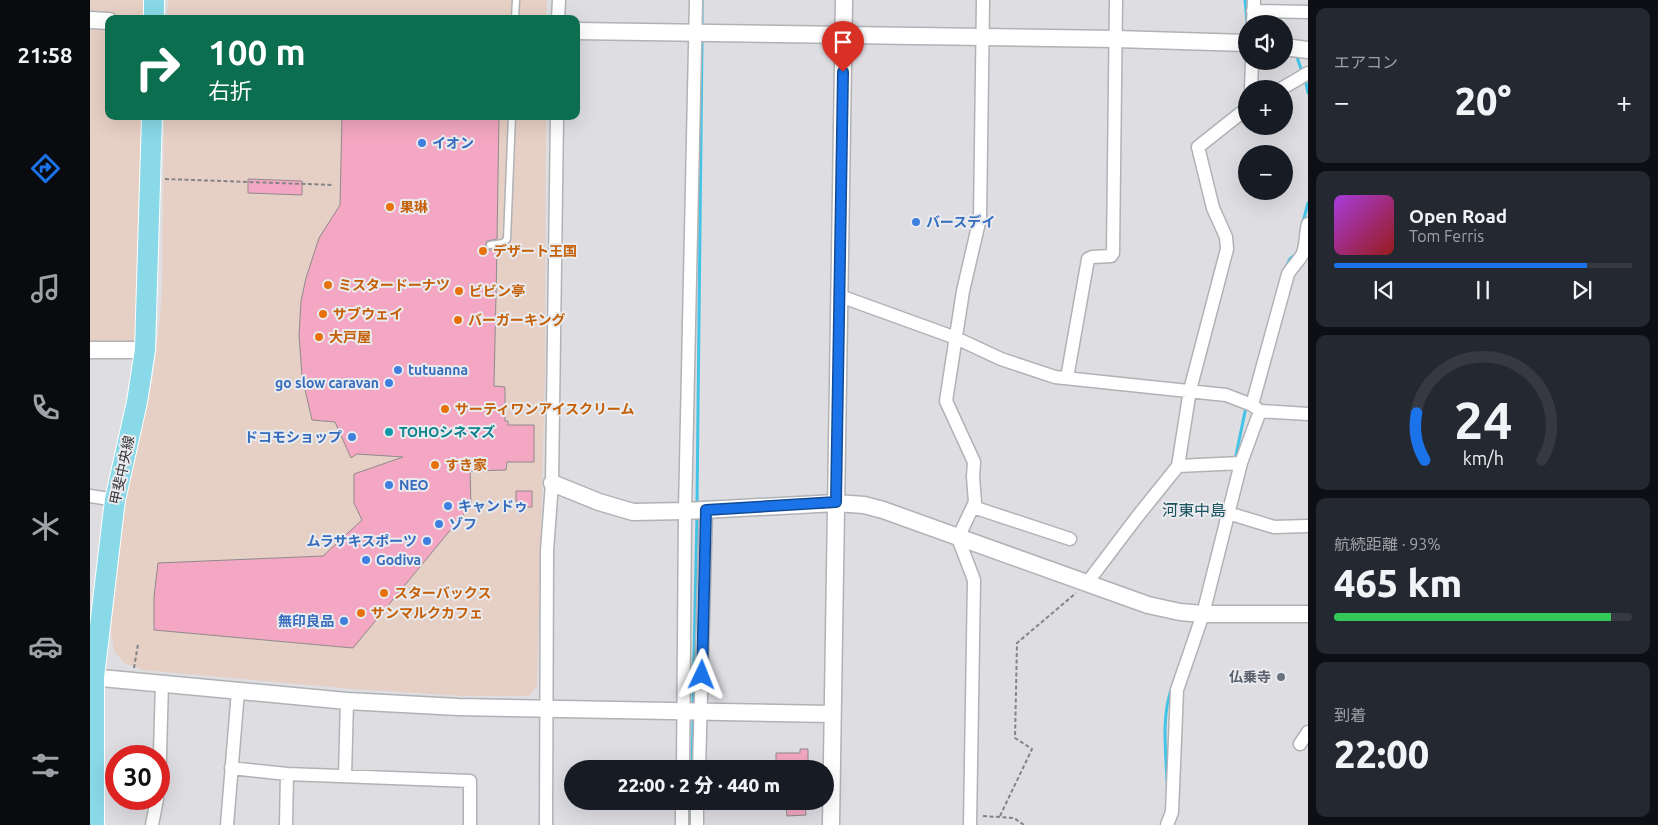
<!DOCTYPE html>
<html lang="ja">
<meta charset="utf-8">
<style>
body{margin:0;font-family:Ubuntu,"Noto Sans JP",sans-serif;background:#242831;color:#f1f3f6;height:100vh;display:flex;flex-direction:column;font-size:19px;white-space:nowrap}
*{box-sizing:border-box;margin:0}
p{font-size:16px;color:#9ea1a6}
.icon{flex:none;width:28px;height:28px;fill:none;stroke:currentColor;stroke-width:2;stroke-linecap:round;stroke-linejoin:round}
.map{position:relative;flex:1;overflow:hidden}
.panel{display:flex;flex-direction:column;gap:8px;padding:8px;background:#0d0f14;width:350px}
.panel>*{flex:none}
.top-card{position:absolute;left:15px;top:15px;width:475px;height:105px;border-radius:10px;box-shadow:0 5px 20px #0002;background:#0b6e4f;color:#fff;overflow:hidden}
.tools{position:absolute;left:1148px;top:15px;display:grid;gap:10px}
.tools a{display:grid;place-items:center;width:55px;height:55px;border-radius:50%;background:#171b24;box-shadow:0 5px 20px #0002;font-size:25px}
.speed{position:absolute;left:15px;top:745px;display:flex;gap:10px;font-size:25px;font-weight:700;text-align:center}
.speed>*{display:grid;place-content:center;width:65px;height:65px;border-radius:50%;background:#171b24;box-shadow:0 5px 20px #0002;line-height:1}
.speed .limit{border:8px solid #d22;background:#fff;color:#111}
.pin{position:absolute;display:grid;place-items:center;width:42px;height:42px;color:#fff;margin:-51px -21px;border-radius:50% 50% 50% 0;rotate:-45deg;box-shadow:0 0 5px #0007}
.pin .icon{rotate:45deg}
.me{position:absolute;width:55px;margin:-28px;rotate:2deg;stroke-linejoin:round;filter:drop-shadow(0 0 4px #0008)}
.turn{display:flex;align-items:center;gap:18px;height:105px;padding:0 20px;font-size:22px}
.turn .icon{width:65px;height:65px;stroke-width:2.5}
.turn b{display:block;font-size:35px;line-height:42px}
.big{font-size:38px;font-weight:800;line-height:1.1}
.panel .card{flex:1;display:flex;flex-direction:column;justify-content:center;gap:8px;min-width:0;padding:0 18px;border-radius:10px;background:#242831}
.panel .dial{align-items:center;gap:0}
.dial svg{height:130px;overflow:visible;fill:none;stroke:#363941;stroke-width:7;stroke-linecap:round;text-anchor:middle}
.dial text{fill:#f1f3f6;stroke:none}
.song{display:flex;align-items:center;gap:15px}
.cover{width:60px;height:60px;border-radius:8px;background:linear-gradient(135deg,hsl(280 70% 55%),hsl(0 70% 35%))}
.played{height:5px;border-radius:2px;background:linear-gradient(90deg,#1a73e8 85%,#363941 85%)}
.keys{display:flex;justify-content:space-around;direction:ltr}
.heat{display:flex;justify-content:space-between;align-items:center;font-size:28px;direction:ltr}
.charge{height:8px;border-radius:4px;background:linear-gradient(90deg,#34c759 93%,#363941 0)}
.trip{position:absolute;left:474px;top:760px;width:270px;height:50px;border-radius:25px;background:#171b24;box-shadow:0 5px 20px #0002;font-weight:800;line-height:50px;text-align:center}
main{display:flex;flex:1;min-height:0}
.dock{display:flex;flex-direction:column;width:90px;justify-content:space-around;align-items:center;background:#090b0e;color:#9ea1a6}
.dock .icon{width:35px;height:35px}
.dock .selected{color:#1a73e8}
.dock b{font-size:22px;color:#f1f3f6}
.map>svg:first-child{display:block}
.commercial{fill:#e6cfc4}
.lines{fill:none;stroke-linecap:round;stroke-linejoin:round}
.stream{stroke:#43c4e6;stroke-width:3}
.building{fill:#f4a7c2;stroke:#8f8a8c}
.service-casing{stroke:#b1b2b6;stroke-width:9}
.minor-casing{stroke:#b1b2b6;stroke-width:15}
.tertiary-casing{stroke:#b1b2b6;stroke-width:19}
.primary-casing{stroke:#fff;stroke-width:22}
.path{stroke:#848487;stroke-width:2;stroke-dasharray:4 2.5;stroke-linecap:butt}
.service{stroke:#fff;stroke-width:6}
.minor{stroke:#fff;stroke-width:12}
.tertiary{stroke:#fff;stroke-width:16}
.primary{stroke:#89d9e8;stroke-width:20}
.route-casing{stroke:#114b97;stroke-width:12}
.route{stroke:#1a73e8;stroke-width:9}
.shop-dot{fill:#3f7fe0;stroke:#eaebef;stroke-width:2}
.food-dot{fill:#e8710a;stroke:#eaebef;stroke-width:2}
.culture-dot{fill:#0f9aa8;stroke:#eaebef;stroke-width:2}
.worship-dot{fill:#6b7280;stroke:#eaebef;stroke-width:2}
.labels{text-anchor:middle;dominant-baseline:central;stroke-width:4;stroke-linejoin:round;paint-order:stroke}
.shop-label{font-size:14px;font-weight:bold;fill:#366cbe;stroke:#eaebef;text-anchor:start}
.food-label{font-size:14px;font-weight:bold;fill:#c56008;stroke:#eaebef;text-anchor:start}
.culture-label{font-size:14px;font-weight:bold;fill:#0d838f;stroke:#eaebef;text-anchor:start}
.street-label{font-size:14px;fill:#353537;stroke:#eaebef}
.worship-label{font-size:14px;font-weight:bold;fill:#5b616d;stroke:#eaebef;text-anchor:end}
.quarter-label{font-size:16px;fill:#19515d;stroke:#eaebef}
</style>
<main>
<nav class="dock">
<b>21:58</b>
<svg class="icon selected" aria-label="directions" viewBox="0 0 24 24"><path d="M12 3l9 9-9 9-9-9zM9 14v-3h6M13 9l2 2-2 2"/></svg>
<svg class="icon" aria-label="music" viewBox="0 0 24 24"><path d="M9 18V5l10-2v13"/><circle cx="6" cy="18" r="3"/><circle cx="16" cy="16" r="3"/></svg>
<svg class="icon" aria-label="phone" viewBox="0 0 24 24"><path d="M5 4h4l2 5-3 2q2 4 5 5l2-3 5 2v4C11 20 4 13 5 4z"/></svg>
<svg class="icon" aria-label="climate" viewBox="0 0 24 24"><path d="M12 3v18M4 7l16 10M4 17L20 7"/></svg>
<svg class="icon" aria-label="car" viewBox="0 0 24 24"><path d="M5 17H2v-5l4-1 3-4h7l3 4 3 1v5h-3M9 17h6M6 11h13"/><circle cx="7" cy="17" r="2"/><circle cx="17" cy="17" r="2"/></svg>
<svg class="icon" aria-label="filters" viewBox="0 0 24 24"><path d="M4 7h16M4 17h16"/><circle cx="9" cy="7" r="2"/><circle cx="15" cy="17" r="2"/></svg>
</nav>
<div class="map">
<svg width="1218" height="825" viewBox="0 0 1218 825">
<rect width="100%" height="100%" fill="#dddde2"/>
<!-- commercial -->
<path class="commercial" d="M0,0H64V19H19V116H62L55,350H0Z
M78,0H457L456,19H77Z
M74,116H456L455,373L447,686L439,696H374L263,689L53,670L34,663L24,651L20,626L32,516L63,377L70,317L72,291Z"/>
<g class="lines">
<!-- stream -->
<path class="stream" d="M1155,0L1157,22
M612,23V0
M1206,54L1212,72
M1216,83L1218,93
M1213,222L1218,203
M1196,267L1200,259L1206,254
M1145,460L1156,407
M607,504L612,42
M603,702L607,516
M602,769L603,722
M1077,782C1076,751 1071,717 1082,687
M600,825L601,801"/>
</g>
<!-- building -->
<path class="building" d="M252,116H409L407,239L397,241L395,245L399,250L407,249L404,386L415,387V421H418V425H444V462H417L416,470L380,471L381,505L263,648L64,630V597L68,563L233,556L272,520L264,503V474L313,457L267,454L261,458L245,422L222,420L212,376L209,335L211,301L216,278L229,238L250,205Z
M158,179L212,181V195L158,193Z
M426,491H442V507H426Z
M710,749H718V768L686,766V753H710Z
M715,805L716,815L697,816L696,806Z"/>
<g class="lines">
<!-- service casing -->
<g class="service-casing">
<path id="service" d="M425,19L426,0
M400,245L413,243L417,239L422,116"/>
</g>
<!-- minor casing -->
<g class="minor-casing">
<path id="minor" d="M1163,11L1218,12
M468,19L469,0
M1163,24L1164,0
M1161,89L1162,61
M1191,89L1218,73
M750,296L866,338L911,359L965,377L1136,395L1162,405L1170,411L1218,414
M977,378L998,259L1002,257L1021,256L1023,253L1026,0
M1162,405L1198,274C1202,267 1208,262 1212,255C1217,245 1215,234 1218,224
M1088,466L1151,463
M0,496L25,500
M883,507L980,539
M1138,513L1184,527L1218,526
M997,583L1047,517L1088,466L1100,390L1137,249L1136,237L1123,208L1108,147L1156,109
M1210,744L1218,732
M141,768L197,774L380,781V825
M593,769L595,511L606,0
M609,769L616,510
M255,776L257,701
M69,789L72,683
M62,825L67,799
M137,825L148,691
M196,825L197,774
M456,825L457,551L462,483L467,116
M592,825V801
M607,825V801
M880,825L884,580L868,538L885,502L883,477L884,462L856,401L873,291L890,218L893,0
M1077,825L1082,812L1087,690L1113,614L1151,463L1170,411"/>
</g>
<!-- tertiary casing -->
<g class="tertiary-casing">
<path id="tertiary" d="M0,20L19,21
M486,31L1026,39L1156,43
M1194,47L1218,50
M0,350H55
M462,483L509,502L543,512L595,511L746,503L774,505L793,510L1058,605L1090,612L1113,614H1218
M0,677L257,701L368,707L742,714
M741,825L754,0"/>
</g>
<!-- primary casing -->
<g class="primary-casing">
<path id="primary" d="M64,19V0
M4,825V677L25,500L47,402L55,350L62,116"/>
</g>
<!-- path -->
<path class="path" d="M75,179L243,185
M44,668L48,644
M893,816L924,818L934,825
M910,816L942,749L925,738L927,643L986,593"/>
<!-- service -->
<use href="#service" class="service"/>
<!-- minor -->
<use href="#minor" class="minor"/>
<!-- tertiary -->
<use href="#tertiary" class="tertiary"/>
<!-- primary -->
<use href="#primary" class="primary"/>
</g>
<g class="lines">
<!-- route casing -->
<g class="route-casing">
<path id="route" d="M612,675L616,510L746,502L753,72"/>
</g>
<!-- route -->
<use href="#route" class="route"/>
</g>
<!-- markers -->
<g class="shop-dot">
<circle cx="332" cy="143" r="5"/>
<circle cx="826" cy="222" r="5"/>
<circle cx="308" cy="370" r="5"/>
<circle cx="299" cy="383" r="5"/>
<circle cx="262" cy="437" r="5"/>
<circle cx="299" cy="485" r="5"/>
<circle cx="358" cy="506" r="5"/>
<circle cx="349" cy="524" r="5"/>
<circle cx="337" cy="541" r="5"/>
<circle cx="276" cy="560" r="5"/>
<circle cx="254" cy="621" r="5"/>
</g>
<g class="food-dot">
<circle cx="300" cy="207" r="5"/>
<circle cx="393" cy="251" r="5"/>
<circle cx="238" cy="285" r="5"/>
<circle cx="369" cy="291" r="5"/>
<circle cx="233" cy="314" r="5"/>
<circle cx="368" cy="320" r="5"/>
<circle cx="229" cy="337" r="5"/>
<circle cx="355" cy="409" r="5"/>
<circle cx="345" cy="465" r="5"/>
<circle cx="294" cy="593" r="5"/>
<circle cx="271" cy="613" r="5"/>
</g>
<circle class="culture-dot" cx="299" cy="432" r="5"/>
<circle class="worship-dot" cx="1191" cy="677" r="5"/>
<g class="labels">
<!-- shop labels -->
<g class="shop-label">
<text x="342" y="143">イオン</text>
<text x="836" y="222">バースデイ</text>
<text x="318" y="370">tutuanna</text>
<text x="289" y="383" text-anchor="end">go slow caravan</text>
<text x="252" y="437" text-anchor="end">ドコモショップ</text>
<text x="309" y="485">NEO</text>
<text x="368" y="506">キャンドゥ</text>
<text x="359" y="524">ゾフ</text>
<text x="327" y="541" text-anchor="end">ムラサキスポーツ</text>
<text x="286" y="560">Godiva</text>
<text x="244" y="621" text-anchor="end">無印良品</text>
</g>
<!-- food labels -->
<g class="food-label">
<text x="310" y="207">果琳</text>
<text x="403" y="251">デザート王国</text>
<text x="248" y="285">ミスタードーナツ</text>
<text x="379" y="291">ビビン亭</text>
<text x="243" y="314">サブウェイ</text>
<text x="378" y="320">バーガーキング</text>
<text x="239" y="337">大戸屋</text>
<text x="365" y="409">サーティワンアイスクリーム</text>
<text x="355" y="465">すき家</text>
<text x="304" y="593">スターバックス</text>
<text x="281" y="613">サンマルクカフェ</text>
</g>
<!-- culture labels -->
<g class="culture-label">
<text x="309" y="432">TOHOシネマズ</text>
</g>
<!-- street labels -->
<g class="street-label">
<text transform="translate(32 470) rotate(-78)">甲斐中央線</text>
</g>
<!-- worship labels -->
<g class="worship-label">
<text x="1181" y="677">仏乗寺</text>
</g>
<!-- quarter labels -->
<g class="quarter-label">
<text x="1104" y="510">河東中島</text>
</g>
</g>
</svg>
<div class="tools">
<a><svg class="icon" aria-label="sound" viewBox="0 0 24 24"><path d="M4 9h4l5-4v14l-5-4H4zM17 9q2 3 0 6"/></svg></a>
<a>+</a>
<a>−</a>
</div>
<div class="speed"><div class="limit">30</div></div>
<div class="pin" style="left:753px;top:72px;background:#d93025"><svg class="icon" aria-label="arrive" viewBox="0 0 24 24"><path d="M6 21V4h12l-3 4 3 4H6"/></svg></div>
<svg class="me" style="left:612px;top:675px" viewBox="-20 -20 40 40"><path d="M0-17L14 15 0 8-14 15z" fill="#1a73e8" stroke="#fff" stroke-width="4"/></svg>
<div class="trip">22:00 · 2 分 · 440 m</div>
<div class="top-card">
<div class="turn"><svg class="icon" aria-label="right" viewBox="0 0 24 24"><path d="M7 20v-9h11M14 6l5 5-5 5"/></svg><div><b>100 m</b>右折</div></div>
</div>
</div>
<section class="panel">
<div class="card"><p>エアコン</p>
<div class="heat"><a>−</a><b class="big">20°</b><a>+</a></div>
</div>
<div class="card">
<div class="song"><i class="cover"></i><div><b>Open Road</b><p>Tom Ferris</p></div></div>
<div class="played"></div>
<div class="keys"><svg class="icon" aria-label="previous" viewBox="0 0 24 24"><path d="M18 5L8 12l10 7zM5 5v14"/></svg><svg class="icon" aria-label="pause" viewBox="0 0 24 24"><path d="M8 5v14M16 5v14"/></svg><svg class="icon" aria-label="next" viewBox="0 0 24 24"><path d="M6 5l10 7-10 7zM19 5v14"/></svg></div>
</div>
<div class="card dial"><svg viewBox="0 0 100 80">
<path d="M14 69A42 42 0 1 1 86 69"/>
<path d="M14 69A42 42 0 0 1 9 40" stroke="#1a73e8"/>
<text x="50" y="56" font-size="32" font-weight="700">24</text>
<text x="50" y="72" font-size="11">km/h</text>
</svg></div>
<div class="card"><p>航続距離 · 93%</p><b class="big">465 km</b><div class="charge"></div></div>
<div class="card"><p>到着</p><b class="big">22:00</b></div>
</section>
</main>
